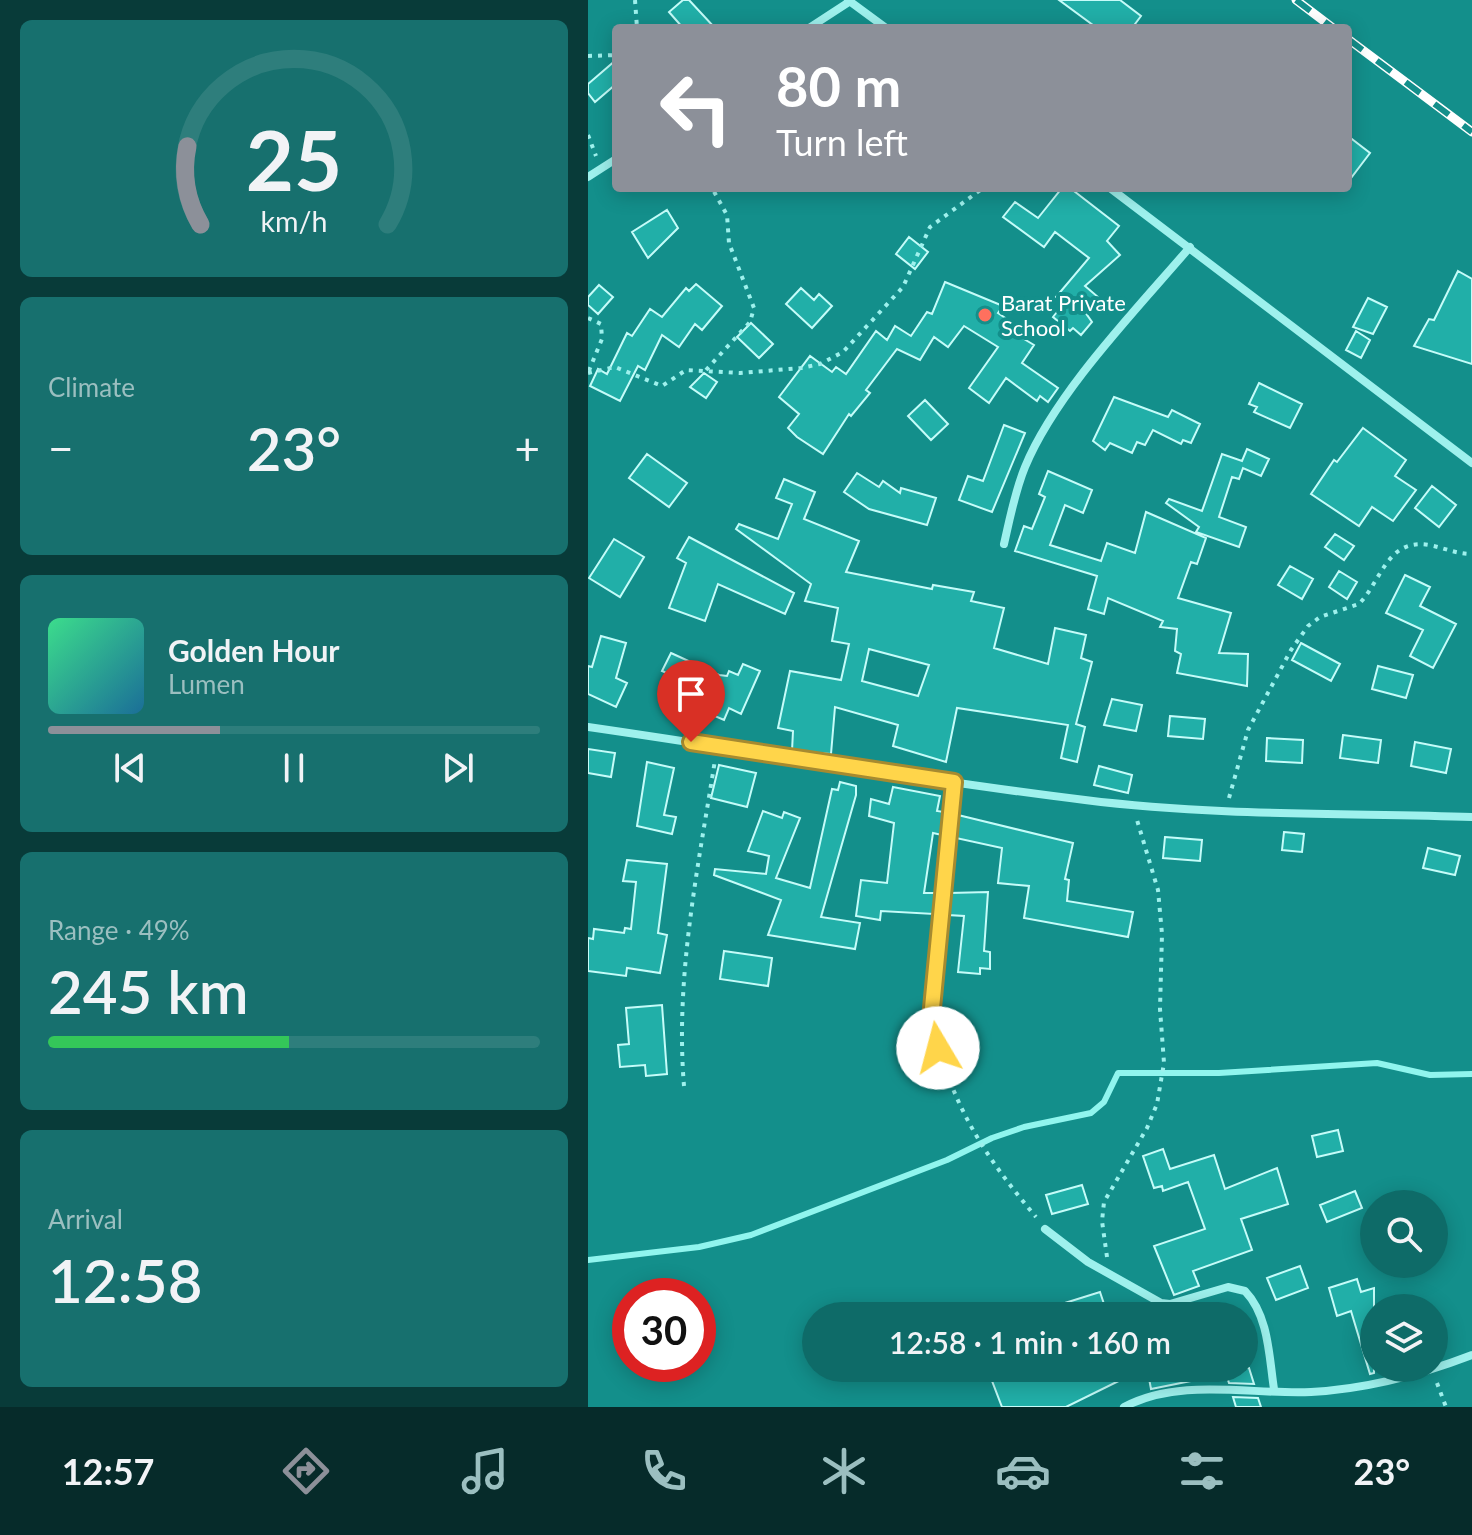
<!DOCTYPE html>
<meta charset="utf-8">
<style>
body{margin:0;font-family:Lato,sans-serif;background:#17706e;color:#f1f3f6;height:100vh;display:flex;flex-direction:column;font-size:30px;white-space:nowrap}
*{box-sizing:border-box;margin:0}
p{font-size:26px;color:#9bbfc0}
.icon{flex:none;width:44px;height:44px;fill:none;stroke:currentColor;stroke-width:2;stroke-linecap:round;stroke-linejoin:round}
.map{position:relative;flex:1;overflow:hidden}
.panel{display:flex;flex-direction:column;gap:20px;padding:20px;background:#083b39;width:588px}
.panel>*{flex:none}
.hud{position:absolute;left:24px;top:24px;width:740px;height:168px;border-radius:8px;box-shadow:0 4px 20px #0003;background:#8c9099;color:#fff;overflow:hidden}
.fabs{position:absolute;left:772px;top:1190px;display:grid;gap:16px}
.fabs a{display:grid;place-items:center;width:88px;height:88px;border-radius:50%;background:#0e6b68;box-shadow:0 4px 20px #0003;font-size:40px}
.speed{position:absolute;left:24px;top:1278px;display:flex;gap:16px;font-size:40px;font-weight:700;text-align:center}
.speed>*{display:grid;place-content:center;width:104px;height:104px;border-radius:50%;background:#0e6b68;box-shadow:0 4px 20px #0003;line-height:1}
.speed .limit{border:12px solid #d22;background:#fff;color:#111}
.pin{position:absolute;display:grid;place-items:center;width:68px;height:68px;color:#fff;margin:-82px -34px;border-radius:50% 50% 50% 0;rotate:-45deg;box-shadow:0 0 8px #0007}
.pin .icon{rotate:45deg}
.me{position:absolute;width:88px;margin:-44px;rotate:352deg;stroke-linejoin:round;filter:drop-shadow(0 0 6px #0008)}
.turn{display:flex;align-items:center;gap:28px;height:168px;padding:0 32px;font-size:36px}
.turn .icon{width:104px;height:104px;stroke-width:2.5}
.turn b{display:block;font-size:56px;line-height:68px}
.big{font-size:60px;font-weight:600;line-height:1.1}
.panel .card{flex:1;display:flex;flex-direction:column;justify-content:center;gap:12px;min-width:0;padding:0 28px;border-radius:12px;background:#17706e}
.panel .dial{align-items:center;gap:0}
.dial svg{height:208px;overflow:visible;fill:none;stroke:#2e7e7c;stroke-width:7;stroke-linecap:round;text-anchor:middle}
.dial text{fill:#f1f3f6;stroke:none}
.song{display:flex;align-items:center;gap:24px}
.cover{width:96px;height:96px;border-radius:12px;background:linear-gradient(135deg,hsl(150 70% 55%),hsl(200 70% 35%))}
.played{height:8px;border-radius:4px;background:linear-gradient(90deg,#8c9099 35%,#2e7e7c 35%)}
.keys{display:flex;justify-content:space-around;direction:ltr}
.heat{display:flex;justify-content:space-between;align-items:center;font-size:44px;direction:ltr}
.charge{height:12px;border-radius:6px;background:linear-gradient(90deg,#34c759 49%,#2e7e7c 0)}
.trip{position:absolute;left:214px;top:1302px;width:456px;height:80px;border-radius:40px;background:#0e6b68;box-shadow:0 4px 20px #0003;font-weight:600;line-height:80px;text-align:center}
.menu{display:flex;height:128px;justify-content:space-around;align-items:center;background:#062b2a;color:#9bbfc0}
.menu .icon{width:56px;height:56px}
.menu .on{color:#8c9099}
.menu b{font-size:36px;color:#f1f3f6}
main{display:flex;flex:1;min-height:0}
.map>svg:first-child{display:block}
.lines{fill:none;stroke-linecap:round;stroke-linejoin:round}
.stream{stroke:#90f5ee;stroke-width:6}
.building{fill:#21afa8;stroke:#c5fcf9;stroke-width:2;fill-rule:evenodd}
.path{stroke:#9ef1ed;stroke-width:4;stroke-dasharray:4 6;stroke-linecap:butt}
.street{stroke:#9ef1ed;stroke-width:8}
.rail-casing{stroke:#fff;stroke-width:9}
.rail{stroke:#138f8b;stroke-width:6;stroke-dasharray:18;stroke-linecap:butt}
.route-casing{stroke:#a68a30;stroke-width:20}
.route{stroke:#ffd54a;stroke-width:14}
.poi-dot{fill:#ff705e;stroke:#138f8b;stroke-width:3}
.labels{text-anchor:middle;dominant-baseline:central;stroke-width:8;stroke-linejoin:round;paint-order:stroke}
.poi-label{font-size:22px;fill:#fff;stroke:#138f8b;text-anchor:start}
</style>
<main>
<section class="panel">
<div class="card dial"><svg viewBox="0 0 100 80">
<path d="M14 69A42 42 0 1 1 86 69"/>
<path d="M14 69A42 42 0 0 1 9 39" stroke="#8c9099"/>
<text x="50" y="56" font-size="32" font-weight="700">25</text>
<text x="50" y="72" font-size="11">km/h</text>
</svg></div>
<div class="card"><p>Climate</p>
<div class="heat"><a>−</a><b class="big">23°</b><a>+</a></div>
</div>
<div class="card">
<div class="song"><i class="cover"></i><div><b>Golden Hour</b><p>Lumen</p></div></div>
<div class="played"></div>
<div class="keys"><svg class="icon" aria-label="previous" viewBox="0 0 24 24"><path d="M18 5L8 12l10 7zM5 5v14"/></svg><svg class="icon" aria-label="pause" viewBox="0 0 24 24"><path d="M8 5v14M16 5v14"/></svg><svg class="icon" aria-label="next" viewBox="0 0 24 24"><path d="M6 5l10 7-10 7zM19 5v14"/></svg></div>
</div>
<div class="card"><p>Range · 49%</p><b class="big">245 km</b><div class="charge"></div></div>
<div class="card"><p>Arrival</p><b class="big">12:58</b></div>
</section>
<div class="map">
<svg width="884" height="1407" viewBox="0 0 884 1407">
<rect width="100%" height="100%" fill="#138f8b"/>
<g class="lines">
<!-- stream -->
<path class="stream" d="M0,1260L111,1247L163,1235L359,1160L404,1138L436,1127L503,1113L516,1102L530,1073H631L789,1063L842,1075L884,1074"/>
</g>
<!-- building -->
<path class="building" d="M95,0H101L127,28H95L81,12Z
M471,0H532L553,16L544,28H509Z
M28,60V84L7,102L0,93V84Z
M760,136L782,153L760,182Z
M474,188H482L531,226L519,241L532,255L497,286L510,297L497,312L504,322L493,335L485,328L482,331L465,317L475,304L468,297L501,258L467,232L456,247L415,217L427,202L450,218Z
M79,210L90,228L60,258L44,232Z
M321,237L340,252L327,269L308,254Z
M870,271L884,279V364L826,346L841,319L846,320Z
M357,282L415,306L410,313L435,330L431,336L446,345L434,363L470,388L460,402L452,396L449,401L418,378L401,403L381,388L410,347L376,326L360,347L346,337L332,360L309,349L278,390L282,393L263,416L261,414L235,454L209,437L200,428L211,414L191,397L222,356L244,372L248,367L258,374L288,331L299,340L307,326L323,336L339,312L344,314Z
M108,284L134,306L114,330L107,324L91,347L74,335L57,370L50,366L32,401L2,386L10,369L19,374L39,333L44,336L62,309L74,317L98,288L101,291Z
M11,285L25,297L10,314L0,305V297Z
M213,288L226,300L231,294L244,306L224,328L198,304Z
M780,298L799,307L785,334L765,327Z
M163,323L185,344L171,358L149,337Z
M768,331L782,340L773,358L758,350Z
M116,373L129,382L118,398L102,387Z
M671,383L714,404L702,428L666,412L669,407L661,404Z
M526,397L580,417L584,410L612,424L603,443L595,440L593,444L565,430L557,445L549,442L544,453L522,443L517,450L505,441Z
M337,400L360,424L343,440L320,416Z
M416,425L437,433L404,512L371,500L380,476L395,481Z
M775,428L818,460L807,476L828,490L805,521L784,507L771,526L723,494L746,460L749,462Z
M659,449L681,459L673,476L655,468L651,479L644,477L631,517L658,527L651,547L608,532L611,527L578,503L581,499L614,511L634,454L654,461Z
M59,454L99,483L81,507L41,478Z
M460,471L504,490L495,513L477,505L462,545L513,561L519,543L547,553L558,512L618,538L609,564L603,562L590,598L643,613L631,653L660,654L659,686L589,673L593,654L587,651L589,629L572,627L575,621L520,598L516,614L500,609L509,576L427,551L436,526L444,529L457,497L451,494Z
M269,473L291,487L295,481L312,493L313,488L348,498L339,525L281,509L256,492Z
M196,479L227,492L216,519L271,541L258,572L344,589L345,585L386,592L383,601L416,608L406,648L460,664L467,628L498,635L493,658L504,662L488,724L497,727L489,762L473,758L480,725L369,708L358,762L305,746L310,725L247,707L243,754L204,751L205,731L190,728L202,671L253,680L261,644L244,641L250,608L217,601L223,584L148,529L151,524L190,539L204,504L188,498ZM281,649L341,665L330,696L274,681Z
M844,486L868,505L851,527L827,508Z
M747,534L766,546L756,560L737,547Z
M101,537L206,593L197,614L130,584L117,621L81,608L98,563L89,558Z
M26,539L56,557L32,597L1,578Z
M702,566L725,579L714,599L690,585Z
M751,571L769,582L759,599L741,587Z
M817,575L842,587L832,606L868,624L845,668L822,656L835,630L798,613Z
M13,636L38,643L28,678L39,683L28,707L0,694V666L4,667Z
M713,643L752,664L743,681L704,660Z
M83,653L131,675L139,676L141,671L150,675L155,664L172,671L153,714L141,708L136,720L115,711L123,693L74,671Z
M790,666L825,675L818,698L784,689Z
M524,699L554,705L548,731L516,725Z
M582,716L617,719L615,739L580,736Z
M755,735L793,740L790,763L752,758Z
M679,738L715,740L714,763L678,761Z
M827,742L863,749L858,773L823,766Z
M0,749L27,753L23,777L0,773Z
M59,762L86,768L76,815L88,817L84,834L49,826Z
M131,765L168,773L159,807L123,798Z
M511,766L544,775L540,793L506,785Z
M252,782L268,786V795L233,917L272,923L267,949L180,935L193,900L126,875L127,869L178,874L181,856L160,851L175,811L194,818L196,812L212,818L188,878L222,888L244,789L250,790Z
M305,787L352,796L349,811L356,812L354,835L345,833L336,893H348L346,914L293,911L292,920L268,916L273,880L299,883L306,823L281,816L283,799L301,804Z
M370,815L485,843L477,879L481,880L479,901L545,912L540,937L436,918L441,886L410,883L414,848L368,838Z
M696,832L716,834L714,852L694,850Z
M577,837L614,840L612,861L575,858Z
M840,848L872,856L867,875L835,868Z
M39,860L79,864L70,933L79,935L72,973L39,968L38,976L0,971V938L5,939L6,929L36,933L37,928L43,929L48,882L35,881Z
M400,892L396,951L402,952V969L392,968V974L370,972L376,916L360,915L362,893Z
M136,951L184,958L180,986L132,979Z
M74,1005L79,1074L58,1076L57,1065L32,1067L30,1045L41,1044L38,1008Z
M750,1130L755,1151L729,1157L724,1136Z
M575,1149L582,1169L626,1155L637,1189L689,1168L700,1204L653,1219L664,1250L605,1271L611,1286L586,1295L566,1246L617,1229L600,1182L575,1191L574,1186L566,1188L555,1156Z
M494,1185L500,1204L464,1214L458,1195Z
M767,1191L774,1208L739,1222L732,1205Z
M712,1266L720,1288L688,1300L679,1278Z
M769,1279L773,1292L786,1288V1373L782,1374L763,1311L749,1316L741,1288Z
M512,1292L520,1316H449L448,1312Z
M416,1368H557L478,1407H414L401,1373Z
M559,1368H627L628,1376L563,1389Z
M636,1368H661L666,1384L641,1383Z
M645,1397L670,1398L673,1407H648Z"/>
<g class="lines">
<!-- path -->
<path class="path" d="M47,0L49,28
M0,56L28,55
M0,135L8,156
M0,318L13,324L14,339L0,373
M118,370L162,322L166,308L141,243L139,215L124,188
M0,373L27,367L74,386L98,370L152,373L213,368L232,364L255,352L315,287L342,227L395,188
M641,798L660,730L703,650L720,626L732,617L771,604C794,580 799,538 841,545C857,548 868,554 884,554
M355,1062C376,1125 406,1167 448,1217
M96,1086C87,977 110,868 127,760
M519,1257L514,1221L516,1202L559,1128L569,1104L576,1063L572,1009L574,934L570,890L549,820
M849,1383L858,1407"/>
<!-- street -->
<path class="street" d="M260,0L298,28
M221,28L261,2
M0,177L28,159
M522,188L884,463
M416,544C422,518 427,491 437,467C468,392 549,309 602,247
M0,727C166,751 331,780 497,800C626,816 755,813 884,817
M350,1048L344,1008L366,782
M457,1229L500,1262L573,1303L582,1304L640,1287L657,1291C681,1316 681,1357 686,1389
M536,1407C592,1377 663,1395 723,1392C779,1389 832,1375 884,1355"/>
<!-- rail casing -->
<g class="rail-casing">
<path id="rail" d="M708,0L745,28
M760,39L884,132"/>
</g>
<!-- rail -->
<use href="#rail" class="rail"/>
</g>
<g class="lines">
<!-- route casing -->
<g class="route-casing">
<path id="route" d="M103,742L366,782L344,1008L350,1048"/>
</g>
<!-- route -->
<use href="#route" class="route"/>
</g>
<!-- markers -->
<circle class="poi-dot" cx="397" cy="315" r="8"/>
<g class="labels">
<!-- poi labels -->
<g class="poi-label">
<text x="413" y="302">Barat Private<tspan x="413" dy="25">School</tspan></text>
</g>
</g>
</svg>
<div class="fabs">
<a><svg class="icon" aria-label="search" viewBox="0 0 24 24"><circle cx="10" cy="10" r="6"/><path d="M15 15l6 6"/></svg></a>
<a><svg class="icon" aria-label="layers" viewBox="0 0 24 24"><path d="M12 4l9 5-9 5-9-5zM3 14l9 5 9-5"/></svg></a>
</div>
<div class="speed"><div class="limit">30</div></div>
<div class="pin" style="left:103px;top:742px;background:#d93025"><svg class="icon" aria-label="arrive" viewBox="0 0 24 24"><path d="M6 21V4h12l-3 4 3 4H6"/></svg></div>
<svg class="me" style="left:350px;top:1048px" viewBox="-20 -20 40 40"><circle r="19" fill="#fff"/><path d="M0-13L10 11 0 6-10 11z" fill="#ffd54a"/></svg>
<div class="trip">12:58 · 1 min · 160 m</div>
<div class="hud">
<div class="turn"><svg class="icon" aria-label="left" viewBox="0 0 24 24"><path d="M17 20v-9H6M10 6l-5 5 5 5"/></svg><div><b>80 m</b>Turn left</div></div>
</div>
</div>
</main>
<nav class="menu">
<b>12:57</b>
<svg class="icon on" aria-label="directions" viewBox="0 0 24 24"><path d="M12 3l9 9-9 9-9-9zM9 14v-3h6M13 9l2 2-2 2"/></svg>
<svg class="icon" aria-label="music" viewBox="0 0 24 24"><path d="M9 18V5l10-2v13"/><circle cx="6" cy="18" r="3"/><circle cx="16" cy="16" r="3"/></svg>
<svg class="icon" aria-label="phone" viewBox="0 0 24 24"><path d="M5 4h4l2 5-3 2q2 4 5 5l2-3 5 2v4C11 20 4 13 5 4z"/></svg>
<svg class="icon" aria-label="climate" viewBox="0 0 24 24"><path d="M12 3v18M4 7l16 10M4 17L20 7"/></svg>
<svg class="icon" aria-label="car" viewBox="0 0 24 24"><path d="M5 17H2v-5l4-1 3-4h7l3 4 3 1v5h-3M9 17h6M6 11h13"/><circle cx="7" cy="17" r="2"/><circle cx="17" cy="17" r="2"/></svg>
<svg class="icon" aria-label="filters" viewBox="0 0 24 24"><path d="M4 7h16M4 17h16"/><circle cx="9" cy="7" r="2"/><circle cx="15" cy="17" r="2"/></svg>
<b>23°</b>
</nav>
